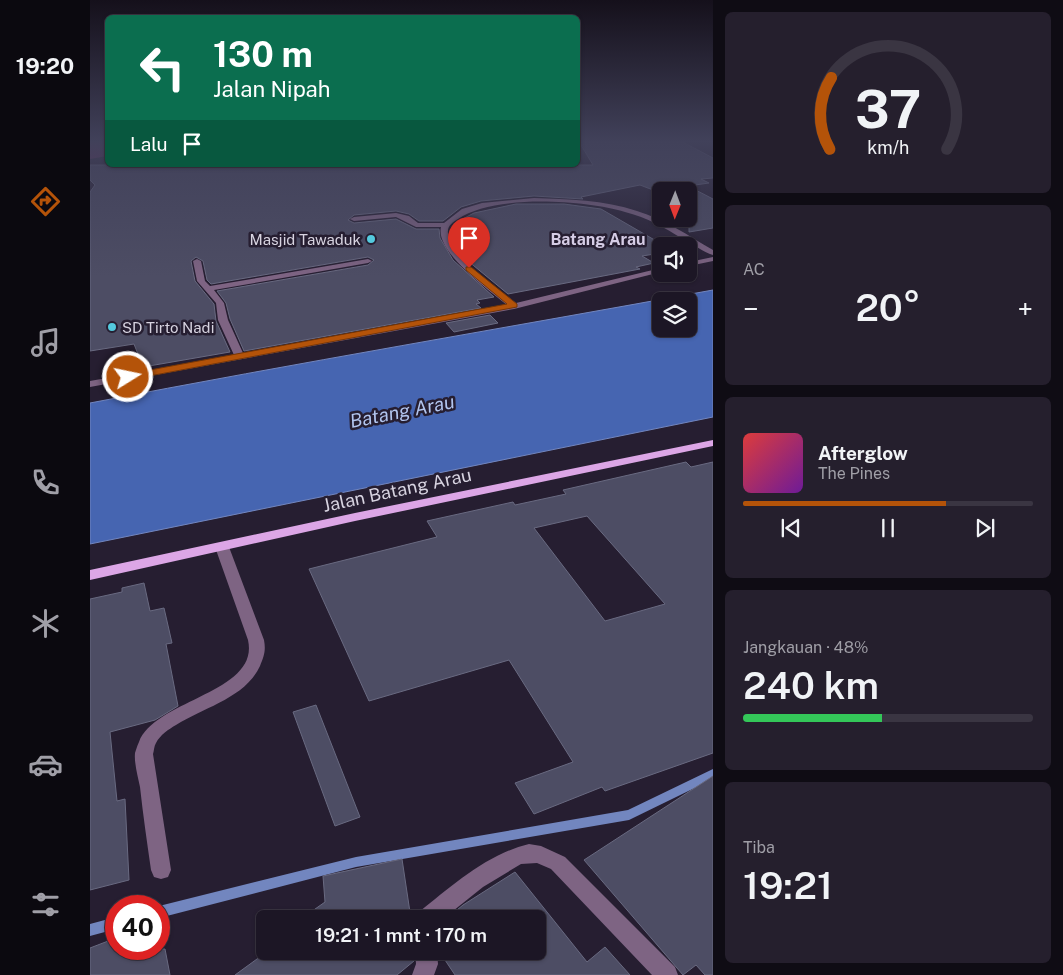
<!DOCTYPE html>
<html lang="id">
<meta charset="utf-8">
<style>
body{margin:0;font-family:"Public Sans",sans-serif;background:#251f2d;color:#f1f3f6;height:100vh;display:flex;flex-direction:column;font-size:19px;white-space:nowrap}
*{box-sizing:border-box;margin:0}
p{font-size:16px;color:#a09fa7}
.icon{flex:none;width:28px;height:28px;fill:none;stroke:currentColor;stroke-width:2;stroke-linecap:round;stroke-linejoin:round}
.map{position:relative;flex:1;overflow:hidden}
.panel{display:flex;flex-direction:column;gap:12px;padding:12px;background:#0f0c14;width:350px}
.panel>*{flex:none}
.top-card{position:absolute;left:15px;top:15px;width:475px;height:152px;border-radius:8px;box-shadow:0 1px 4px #0004,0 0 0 1px #3a3542;background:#0b6e4f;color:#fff;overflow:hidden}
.needle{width:32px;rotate:181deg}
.buttons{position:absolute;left:562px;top:182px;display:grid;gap:10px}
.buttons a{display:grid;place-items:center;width:45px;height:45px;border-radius:8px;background:#1c1625;box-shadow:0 1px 4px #0004,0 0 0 1px #3a3542;font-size:25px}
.speed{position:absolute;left:15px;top:895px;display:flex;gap:10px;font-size:25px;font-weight:700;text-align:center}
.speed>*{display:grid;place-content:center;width:65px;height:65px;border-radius:50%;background:#1c1625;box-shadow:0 1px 4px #0004,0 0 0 1px #3a3542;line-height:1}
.speed .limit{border:8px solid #d22;background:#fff;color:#111}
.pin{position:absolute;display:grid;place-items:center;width:42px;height:42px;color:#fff;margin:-51px -21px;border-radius:50% 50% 50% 0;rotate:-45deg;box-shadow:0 0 5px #0007}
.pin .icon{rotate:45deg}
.me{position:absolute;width:55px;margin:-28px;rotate:80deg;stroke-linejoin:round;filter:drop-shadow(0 0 4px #0008)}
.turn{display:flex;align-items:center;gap:18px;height:105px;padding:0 25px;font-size:22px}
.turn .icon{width:65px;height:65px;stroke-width:2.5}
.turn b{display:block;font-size:35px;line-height:42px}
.then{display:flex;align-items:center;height:48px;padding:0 25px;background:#0003;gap:10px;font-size:19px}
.big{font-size:38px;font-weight:600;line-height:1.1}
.panel .tile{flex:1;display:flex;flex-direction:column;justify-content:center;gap:8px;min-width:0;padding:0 18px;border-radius:8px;background:#251f2d}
.panel .dial{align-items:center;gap:0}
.dial svg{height:130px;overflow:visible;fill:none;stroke:#3a3542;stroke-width:7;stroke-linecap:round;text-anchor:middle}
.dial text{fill:#f1f3f6;stroke:none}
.song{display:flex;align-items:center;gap:15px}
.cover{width:60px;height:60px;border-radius:8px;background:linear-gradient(135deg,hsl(0 70% 55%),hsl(280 70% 35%))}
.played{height:5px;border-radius:2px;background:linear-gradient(90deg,#b45309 70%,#3a3542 70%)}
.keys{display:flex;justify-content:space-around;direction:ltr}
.heat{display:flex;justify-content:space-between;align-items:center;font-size:28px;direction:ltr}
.charge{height:8px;border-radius:4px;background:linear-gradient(90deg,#34c759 48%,#3a3542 0)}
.trip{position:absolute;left:166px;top:910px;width:290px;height:50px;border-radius:8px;background:#1c1625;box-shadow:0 1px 4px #0004,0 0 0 1px #3a3542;font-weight:600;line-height:50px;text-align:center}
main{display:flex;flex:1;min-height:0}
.tabs{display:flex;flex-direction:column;width:90px;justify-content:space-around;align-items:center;background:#0b090f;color:#a09fa7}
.tabs .icon{width:35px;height:35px}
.tabs .current{color:#b45309}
.tabs b{font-size:22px;color:#f1f3f6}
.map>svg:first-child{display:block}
.forest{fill:#72275f}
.water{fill:#4665b1;stroke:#7286bf;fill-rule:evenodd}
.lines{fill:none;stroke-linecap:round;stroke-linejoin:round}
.stream{fill:#7286bf;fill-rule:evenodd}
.building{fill:#4d4d64;stroke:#696a81;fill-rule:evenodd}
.minor{fill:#7e6483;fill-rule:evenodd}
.major{fill:#dca6e6;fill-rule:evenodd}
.route{fill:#b45309;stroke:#753606}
.poi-dot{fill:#54cade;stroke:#261e31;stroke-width:2}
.labels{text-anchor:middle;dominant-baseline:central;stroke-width:5;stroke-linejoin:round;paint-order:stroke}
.far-poi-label{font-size:15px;fill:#d7d3e0;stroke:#261e31;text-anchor:end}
.far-quarter-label{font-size:16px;font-weight:bold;fill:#d6cde6;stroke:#261e31}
.street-label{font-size:18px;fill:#d7d3e0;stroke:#261e31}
.water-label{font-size:19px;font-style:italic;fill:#b2c5ef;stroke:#261e31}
</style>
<main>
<nav class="tabs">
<b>19:20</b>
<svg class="icon current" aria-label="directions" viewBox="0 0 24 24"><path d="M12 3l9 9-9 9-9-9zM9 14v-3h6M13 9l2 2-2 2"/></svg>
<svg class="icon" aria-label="music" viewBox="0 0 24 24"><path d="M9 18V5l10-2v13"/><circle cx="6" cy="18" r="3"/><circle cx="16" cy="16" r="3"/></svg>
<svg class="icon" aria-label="phone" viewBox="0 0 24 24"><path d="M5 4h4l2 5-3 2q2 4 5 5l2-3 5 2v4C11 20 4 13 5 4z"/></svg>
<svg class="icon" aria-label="climate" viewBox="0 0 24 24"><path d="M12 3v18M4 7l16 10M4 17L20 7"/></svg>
<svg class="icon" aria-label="car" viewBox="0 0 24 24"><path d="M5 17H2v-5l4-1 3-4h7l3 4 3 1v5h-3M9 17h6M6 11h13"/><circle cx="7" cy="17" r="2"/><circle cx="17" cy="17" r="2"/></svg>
<svg class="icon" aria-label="filters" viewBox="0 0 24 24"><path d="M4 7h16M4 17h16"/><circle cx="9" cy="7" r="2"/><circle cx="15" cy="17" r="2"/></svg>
</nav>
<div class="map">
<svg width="623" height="975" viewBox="0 0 623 975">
<rect width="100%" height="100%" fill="#261e31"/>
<!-- forest -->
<path class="forest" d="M0,140H17V156L0,159Z"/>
<!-- water -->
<path class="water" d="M623,290V417L0,544V403C207,363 415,328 623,290ZM571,301H599V329H571Z"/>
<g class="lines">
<!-- stream -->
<path class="stream" d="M623,769V779L539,820L266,867L69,918V906L266,857L538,810Z
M26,917V929L0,936V924Z"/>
</g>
<!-- building -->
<path class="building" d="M488,140H589L623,158V178L611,179L619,183L598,186L623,199V228L599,232V191H571V193L550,185L491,197L493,199L444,196L391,201L371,207L353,221H329L319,214L306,211L264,215L258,220L264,223L306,219L326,229H349L350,238L363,260L404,297L387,300L390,303L386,304L391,308L154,351L140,319L136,303L127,291L278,265L284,260L278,257L121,284L117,280L113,261L106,257L101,261L105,281L124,304L126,321L140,352L53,367L44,344L0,351V192L5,185L0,180V165H503Z
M426,204H474L511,209L575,246H571V253L552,256L564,263L546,267L550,269L418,294L378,261L363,242L360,231L365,223L384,213Z
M400,315L408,323L364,332L356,323Z
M596,462L601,467L623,462V753L515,791L512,787L444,814L425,783L483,762L419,660L279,701L219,569L347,537L337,521L423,502L425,505L476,494L473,490ZM497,516L575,604L515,621L444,528Z
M54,583L60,611L74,608L82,643L76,644L88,706L65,720L20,732L27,801L35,799L39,880L0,890V599L32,592V588Z
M226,705L270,817L245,826L203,712Z
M623,776V975H615L606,965L593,975L494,860Z
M312,859L321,919H211L235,902L233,876Z
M425,872L497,962L515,947L540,975H365L349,951H448V919H356L373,905Z
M26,938V949H75L80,975H0V948Z
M178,951H323L324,961L307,975H145Z"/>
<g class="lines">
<!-- minor -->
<path class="minor" d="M444,198C478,199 514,200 547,211C574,219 599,236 623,250V255C613,252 603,244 593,239C575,228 556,217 535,212C494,200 404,194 368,219C363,222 357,226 358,233C362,258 407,288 426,303L571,268V272L424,309L0,387V381L144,355L128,320L126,303L107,281L103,261L107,259L111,261L115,281L120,286L278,259L282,261L278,263L124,290L134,303L138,320L153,353L417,305C399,290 345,252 351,227H326L306,217L264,221L260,219L264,217L306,213L319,216L328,223H354L372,209L392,203Z
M623,257V261L599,266V262Z
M132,543L137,544L139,547L174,640C176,651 174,656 170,666C155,698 114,707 86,725C79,729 70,735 66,743C64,746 64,751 63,754L81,870L78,877L71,879L64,877L61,870C57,842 53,815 50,787C48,777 44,763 45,753C46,750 47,746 49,742C65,699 170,693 158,640L125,547L127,544Z
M439,844L451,846L475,857L585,967L588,975H562L461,869L447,863L431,864L393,887L353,919H326L329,912C362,886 397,854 439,844Z
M325,951H347L348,964L344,975H322L326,964Z"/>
<!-- major -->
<path class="major" d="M623,440V446L265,521L0,580V570L265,513Z"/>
</g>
<!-- sky -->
<linearGradient id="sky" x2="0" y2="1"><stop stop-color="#15101b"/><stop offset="0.51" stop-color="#41415a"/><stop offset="1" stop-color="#41415a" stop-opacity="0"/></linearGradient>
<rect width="623" height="277" fill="url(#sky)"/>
<!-- route -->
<path class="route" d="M376,267H381L427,304V307L38,380L33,377L38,374L417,304L376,270Z"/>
<!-- markers -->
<g class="poi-dot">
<circle cx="281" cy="239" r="5"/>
<circle cx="22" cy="327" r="5"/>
</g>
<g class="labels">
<!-- far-poi labels -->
<g class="far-poi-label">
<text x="271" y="239">Masjid Tawaduk</text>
<text x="32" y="327" text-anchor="start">SD Tirto Nadi</text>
</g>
<!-- far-quarter labels -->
<g class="far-quarter-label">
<text x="508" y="239">Batang Arau</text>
</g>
<!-- street labels -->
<g class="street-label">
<text transform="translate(307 490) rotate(-12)">Jalan Batang Arau</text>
</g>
<!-- water labels -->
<g class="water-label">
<text transform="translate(312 411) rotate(-11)">Batang Arau</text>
</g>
</g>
</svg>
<div class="buttons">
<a><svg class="needle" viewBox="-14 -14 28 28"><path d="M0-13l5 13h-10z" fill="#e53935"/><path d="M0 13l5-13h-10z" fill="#a09fa7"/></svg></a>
<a><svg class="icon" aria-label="sound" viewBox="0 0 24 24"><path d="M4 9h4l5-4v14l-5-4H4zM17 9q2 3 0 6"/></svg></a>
<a><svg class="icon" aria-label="layers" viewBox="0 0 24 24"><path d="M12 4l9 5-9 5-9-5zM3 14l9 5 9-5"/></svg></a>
</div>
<div class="speed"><div class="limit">40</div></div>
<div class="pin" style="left:379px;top:268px;background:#d93025"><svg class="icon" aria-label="arrive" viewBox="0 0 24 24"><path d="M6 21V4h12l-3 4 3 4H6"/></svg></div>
<svg class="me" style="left:38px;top:377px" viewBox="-20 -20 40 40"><circle r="17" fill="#b45309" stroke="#fff" stroke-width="3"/><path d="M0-11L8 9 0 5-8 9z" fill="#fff"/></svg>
<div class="trip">19:21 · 1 mnt · 170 m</div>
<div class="top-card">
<div class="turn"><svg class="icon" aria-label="left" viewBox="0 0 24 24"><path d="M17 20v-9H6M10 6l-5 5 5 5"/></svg><div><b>130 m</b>Jalan Nipah</div></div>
<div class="then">Lalu<svg class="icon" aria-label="arrive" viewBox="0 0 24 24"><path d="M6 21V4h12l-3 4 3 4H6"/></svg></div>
</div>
</div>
<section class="panel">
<div class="tile dial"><svg viewBox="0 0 100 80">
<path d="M14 69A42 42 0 1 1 86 69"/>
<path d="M14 69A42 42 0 0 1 15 25" stroke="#b45309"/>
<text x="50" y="56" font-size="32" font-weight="700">37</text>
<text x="50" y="72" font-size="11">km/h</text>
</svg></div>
<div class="tile"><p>AC</p>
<div class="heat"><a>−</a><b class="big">20°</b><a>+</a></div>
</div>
<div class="tile">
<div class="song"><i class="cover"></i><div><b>Afterglow</b><p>The Pines</p></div></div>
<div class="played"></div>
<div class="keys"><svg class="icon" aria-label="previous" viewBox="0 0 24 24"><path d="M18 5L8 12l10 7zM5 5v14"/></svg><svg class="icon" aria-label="pause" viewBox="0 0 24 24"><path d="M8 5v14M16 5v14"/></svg><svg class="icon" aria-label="next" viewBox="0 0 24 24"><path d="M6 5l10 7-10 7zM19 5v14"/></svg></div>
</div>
<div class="tile"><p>Jangkauan · 48%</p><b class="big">240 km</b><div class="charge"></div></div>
<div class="tile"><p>Tiba</p><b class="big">19:21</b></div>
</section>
</main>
